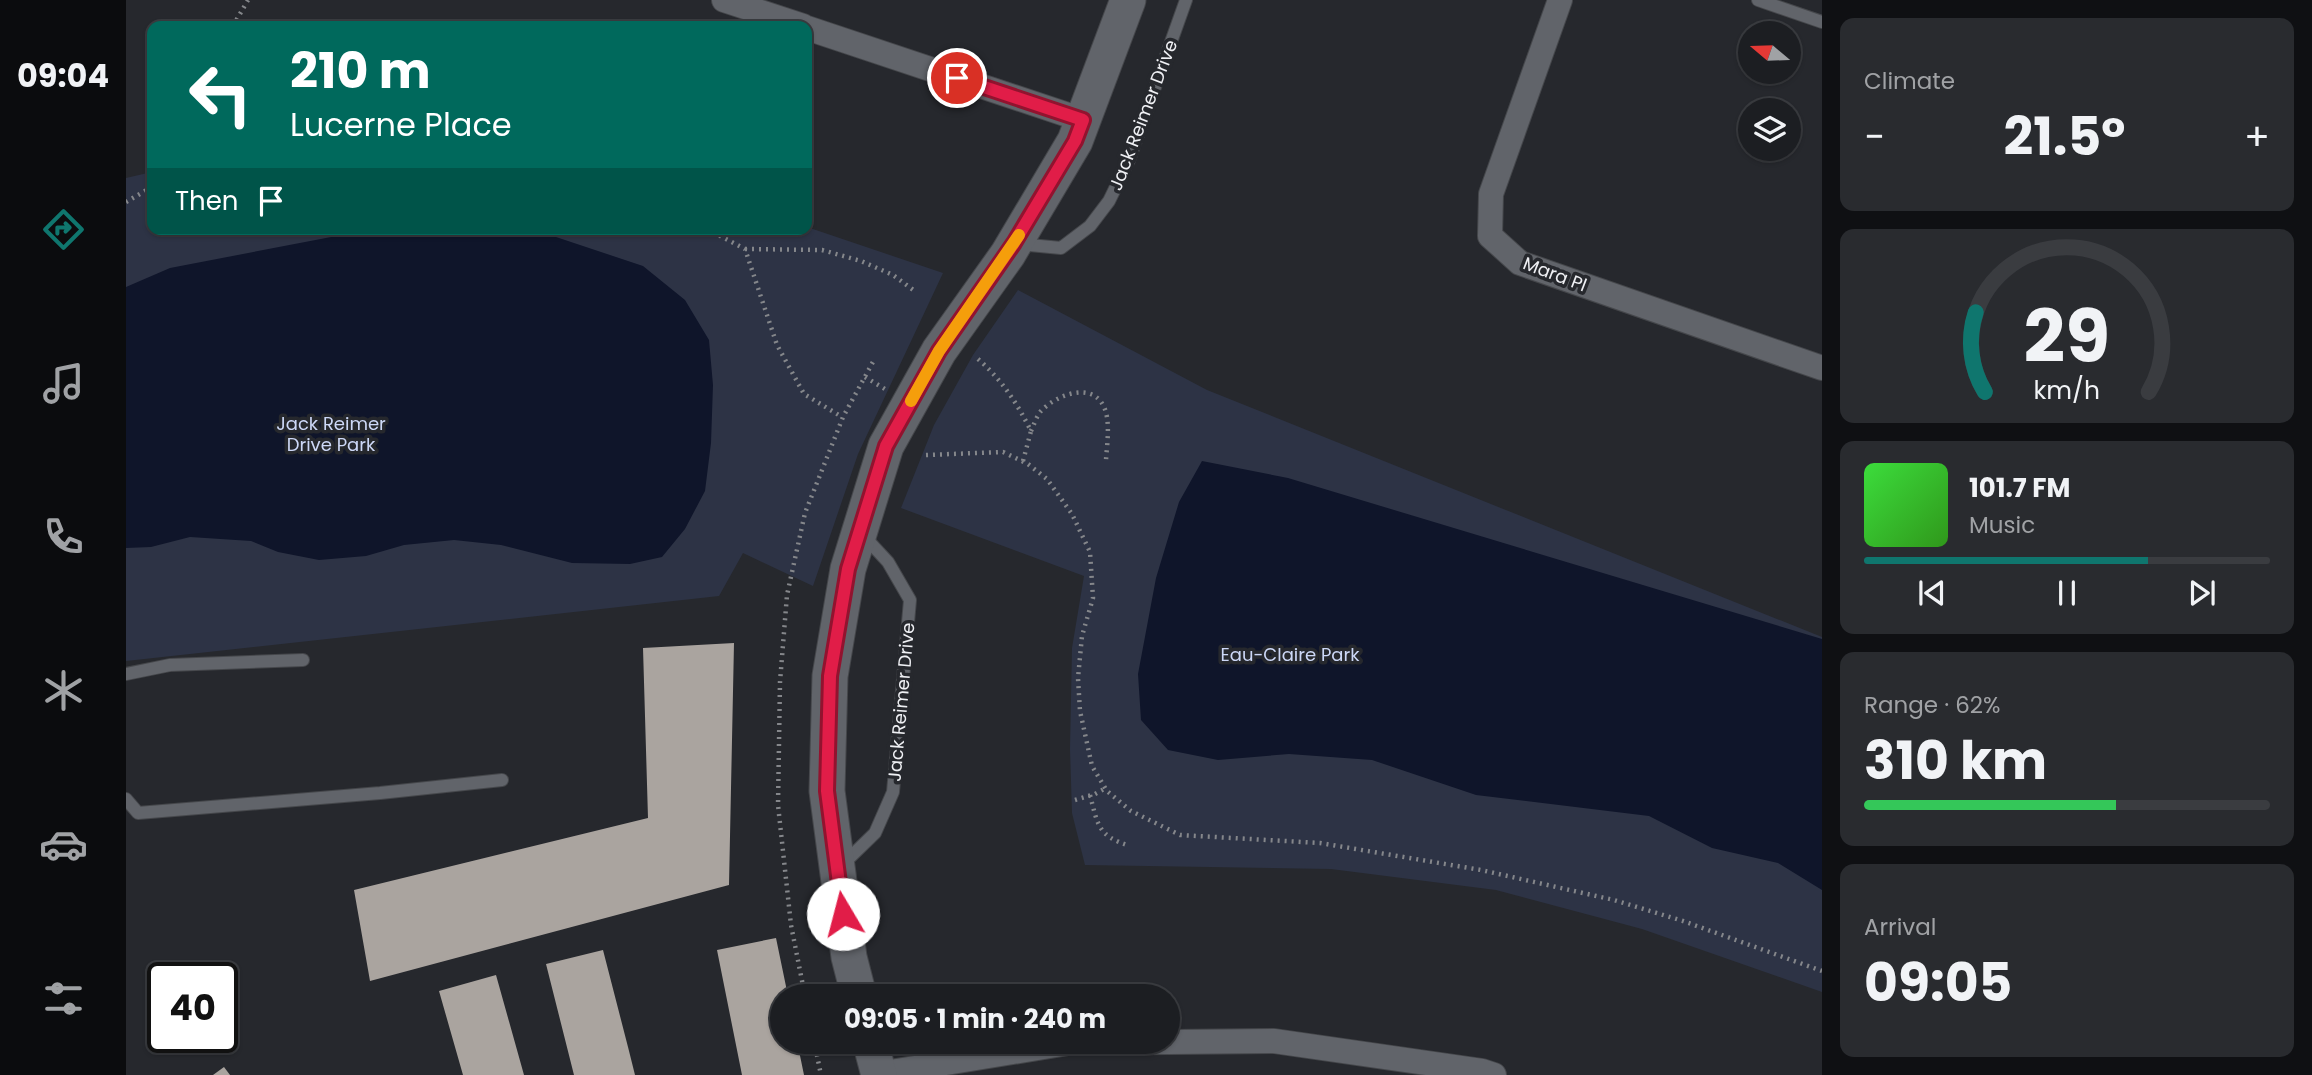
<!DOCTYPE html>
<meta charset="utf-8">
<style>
body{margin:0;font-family:Poppins,sans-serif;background:#292b2f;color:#f1f3f6;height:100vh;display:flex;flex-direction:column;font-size:26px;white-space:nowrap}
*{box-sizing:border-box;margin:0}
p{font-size:23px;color:#a0a2a5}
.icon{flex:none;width:38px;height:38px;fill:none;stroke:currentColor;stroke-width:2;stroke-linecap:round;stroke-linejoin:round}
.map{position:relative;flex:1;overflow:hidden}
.side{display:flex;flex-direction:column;gap:18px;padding:18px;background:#0f1013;width:490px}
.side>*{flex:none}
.guide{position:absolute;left:21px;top:21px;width:665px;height:214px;border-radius:14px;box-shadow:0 2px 5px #0004,0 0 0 2px #3a3c40;background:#00695c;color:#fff;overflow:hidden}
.needle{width:46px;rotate:289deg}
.controls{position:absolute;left:1612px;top:21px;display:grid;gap:14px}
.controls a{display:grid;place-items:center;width:63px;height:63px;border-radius:50%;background:#1c1e22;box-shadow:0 2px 5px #0004,0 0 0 2px #3a3c40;font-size:35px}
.speed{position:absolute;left:21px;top:962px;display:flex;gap:14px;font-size:35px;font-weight:700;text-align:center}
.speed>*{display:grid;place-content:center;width:91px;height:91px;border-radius:50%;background:#1c1e22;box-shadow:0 2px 5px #0004,0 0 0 2px #3a3c40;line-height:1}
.speed .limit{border:4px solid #111;border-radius:10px;background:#fff;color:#111}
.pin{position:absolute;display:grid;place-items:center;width:60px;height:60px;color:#fff;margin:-30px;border:4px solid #fff;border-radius:50%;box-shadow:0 2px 7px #0007}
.me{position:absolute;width:77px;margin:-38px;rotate:352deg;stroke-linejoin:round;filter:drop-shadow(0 0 5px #0008)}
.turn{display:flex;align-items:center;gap:24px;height:147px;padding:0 28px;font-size:32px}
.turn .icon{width:91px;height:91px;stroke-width:2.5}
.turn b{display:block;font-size:49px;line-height:60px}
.then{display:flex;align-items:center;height:66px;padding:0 28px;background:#0003;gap:14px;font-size:26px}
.big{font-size:52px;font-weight:700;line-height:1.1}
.side .card{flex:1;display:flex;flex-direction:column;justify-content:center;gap:10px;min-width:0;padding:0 24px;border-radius:14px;background:#292b2f}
.side .dial{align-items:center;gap:0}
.dial svg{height:182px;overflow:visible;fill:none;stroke:#3a3c40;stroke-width:7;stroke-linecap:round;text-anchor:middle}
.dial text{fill:#f1f3f6;stroke:none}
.song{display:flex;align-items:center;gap:21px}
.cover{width:84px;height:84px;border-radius:10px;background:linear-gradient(135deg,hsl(120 70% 55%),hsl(110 70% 35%))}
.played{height:7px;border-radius:4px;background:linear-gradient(90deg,#0f766e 70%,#3a3c40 70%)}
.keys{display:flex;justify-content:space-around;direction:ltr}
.heat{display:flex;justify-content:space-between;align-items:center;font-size:38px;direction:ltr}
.charge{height:10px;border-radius:5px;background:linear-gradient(90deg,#34c759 62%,#3a3c40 0)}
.trip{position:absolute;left:644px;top:984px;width:410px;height:70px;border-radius:35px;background:#1c1e22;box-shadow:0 2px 5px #0004,0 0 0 2px #3a3c40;font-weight:700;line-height:70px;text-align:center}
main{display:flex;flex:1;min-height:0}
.dock{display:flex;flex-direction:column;width:126px;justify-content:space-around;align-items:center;background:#0b0c0e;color:#a0a2a5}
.dock .icon{width:49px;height:49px}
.dock .selected{color:#0f766e}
.dock b{font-size:32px;color:#f1f3f6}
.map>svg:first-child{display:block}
.green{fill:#2d3345}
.water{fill:#0f152a}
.building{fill:#aaa49f}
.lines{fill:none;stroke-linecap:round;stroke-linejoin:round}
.lane-casing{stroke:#45474b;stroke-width:14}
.street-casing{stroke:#45474b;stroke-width:26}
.secondary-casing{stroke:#45474b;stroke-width:37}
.path{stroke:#85878b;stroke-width:4.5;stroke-dasharray:2 5;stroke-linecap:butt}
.lane{stroke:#61646a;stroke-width:12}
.street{stroke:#61646a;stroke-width:24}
.secondary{stroke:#61646a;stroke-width:35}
.route-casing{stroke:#92132f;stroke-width:18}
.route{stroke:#e11d48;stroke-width:12}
.slow{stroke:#f59e0b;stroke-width:12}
.labels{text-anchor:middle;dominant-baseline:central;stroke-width:7;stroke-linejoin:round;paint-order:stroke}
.street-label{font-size:18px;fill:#eff0f4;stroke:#26282d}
.park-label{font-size:18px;fill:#cdd8f7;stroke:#26282d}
</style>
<main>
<nav class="dock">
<b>09:04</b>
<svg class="icon selected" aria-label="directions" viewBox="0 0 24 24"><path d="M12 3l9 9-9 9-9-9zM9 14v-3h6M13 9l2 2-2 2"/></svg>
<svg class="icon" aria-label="music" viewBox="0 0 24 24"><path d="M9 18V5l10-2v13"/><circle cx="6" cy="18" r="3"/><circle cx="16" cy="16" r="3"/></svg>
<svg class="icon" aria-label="phone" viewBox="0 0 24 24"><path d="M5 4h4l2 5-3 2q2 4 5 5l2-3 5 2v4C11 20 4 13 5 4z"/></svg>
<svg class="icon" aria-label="climate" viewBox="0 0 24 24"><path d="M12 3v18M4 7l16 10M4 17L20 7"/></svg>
<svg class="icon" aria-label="car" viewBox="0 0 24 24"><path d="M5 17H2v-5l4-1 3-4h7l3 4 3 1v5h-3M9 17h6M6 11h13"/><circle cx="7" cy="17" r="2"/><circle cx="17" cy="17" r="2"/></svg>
<svg class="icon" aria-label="filters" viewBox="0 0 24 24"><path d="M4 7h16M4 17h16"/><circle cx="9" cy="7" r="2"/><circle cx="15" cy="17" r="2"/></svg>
</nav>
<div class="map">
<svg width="1696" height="1075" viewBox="0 0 1696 1075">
<rect width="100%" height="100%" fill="#26282d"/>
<!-- green -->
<path class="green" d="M26,172V229H681V227L817,273L732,454L687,586L617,553L593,596L0,661V178Z
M892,290L1081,390L1696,637V992L1516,929L1370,890L1205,869L959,865L946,813L944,749L946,648L958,576L775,508L808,425L847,355Z"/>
<!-- water -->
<path class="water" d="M247,229H406L517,266L559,300L583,340L587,385L585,443L579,491L559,529L536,557L504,564L446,563L375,545L328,540L278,545L240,556L193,560L152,552L125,541L64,537L25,547L0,548V287L44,268Z
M1076,461L1162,478L1696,639V890L1652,863L1586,848L1523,816L1350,795L1246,760L1163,754L1092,760L1042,750L1015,720L1012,674L1030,578L1053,502Z"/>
<!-- building -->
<path class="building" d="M608,643L603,885L244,981L228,890L522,818L517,648Z
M650,938L662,996H656V1041H671L678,1075H616L591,950Z
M477,950L502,1047L509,1075H448L420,964Z
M370,975L398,1075H337L313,991Z
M98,1067L104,1075H87Z"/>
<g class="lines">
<!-- lane casing -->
<g class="lane-casing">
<path id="lane" d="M1632,0L1696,22
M893,244L935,248L964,226L983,201L1003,160L1060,0
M0,674L44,665L177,660
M0,799L12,813L254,793L376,780
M715,866L749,833L767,792L784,600L762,562L736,534"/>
</g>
<!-- street casing -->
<g class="street-casing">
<path id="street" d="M598,0L677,26
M1434,0L1365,194L1364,236L1394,263L1696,368
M681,28L957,120
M752,1074L942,1043L1148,1041L1356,1071L1368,1075"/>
</g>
<!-- secondary casing -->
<g class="secondary-casing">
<path id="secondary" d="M733,996L723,957L701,791L704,676L722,569L760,446L813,351L882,254L949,141L1002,0
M744,1041L753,1075"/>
</g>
<!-- path -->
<path class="path" d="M107,26L122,0
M0,202L26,187
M581,229L619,249L651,345L678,394L716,417
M619,249L696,250L735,261L767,275L790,292
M852,359C876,380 891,403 905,431L897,461
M739,377L759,389
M905,431C908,425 910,417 915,411C929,396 964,381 977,405C985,419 981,444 980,460
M800,455L877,452L902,464L921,479L946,514L964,552L967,598L956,636L952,678L954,711L966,766L981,791L1005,811L1054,835L1194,843L1355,870L1488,900L1557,921L1696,971
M964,795C972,826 972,836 1004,846
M949,800L969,794L980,788
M679,996L665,925L652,805L654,682L661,595L679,513L717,417L748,360
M688,1041L695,1075"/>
<!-- lane -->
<use href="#lane" class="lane"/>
<!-- street -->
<use href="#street" class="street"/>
<!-- secondary -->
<use href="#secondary" class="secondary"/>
</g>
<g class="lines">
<!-- route casing -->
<g class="route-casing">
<path id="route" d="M717,914L701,791L704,676L722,569L760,446L813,351L888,243L949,141L957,120L831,78"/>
</g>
<!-- route -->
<use href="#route" class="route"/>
<!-- slow -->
<path class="slow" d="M785,401L813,351L893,235"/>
</g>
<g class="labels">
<!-- street labels -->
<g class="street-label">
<text transform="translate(1017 115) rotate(-69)">Jack Reimer Drive</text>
<text transform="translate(1429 274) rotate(21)">Mara Pl</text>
<text transform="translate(775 702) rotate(-85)">Jack Reimer Drive</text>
</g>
<!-- park labels -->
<g class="park-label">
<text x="205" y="423">Jack Reimer<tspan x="205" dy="21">Drive Park</tspan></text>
<text x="1164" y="654">Eau-Claire Park</text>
</g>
</g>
</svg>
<div class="controls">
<a><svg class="needle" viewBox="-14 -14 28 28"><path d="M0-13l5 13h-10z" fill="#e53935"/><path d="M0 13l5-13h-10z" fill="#a0a2a5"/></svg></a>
<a><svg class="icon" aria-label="layers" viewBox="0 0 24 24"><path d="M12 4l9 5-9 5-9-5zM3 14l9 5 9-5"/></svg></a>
</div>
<div class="speed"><div class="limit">40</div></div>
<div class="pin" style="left:831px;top:78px;background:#d93025"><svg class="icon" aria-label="arrive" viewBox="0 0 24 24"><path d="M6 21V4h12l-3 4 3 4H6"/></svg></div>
<svg class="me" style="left:717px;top:914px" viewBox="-20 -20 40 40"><circle r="19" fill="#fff"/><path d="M0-13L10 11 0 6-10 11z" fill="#e11d48"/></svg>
<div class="trip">09:05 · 1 min · 240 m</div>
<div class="guide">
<div class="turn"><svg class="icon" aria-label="left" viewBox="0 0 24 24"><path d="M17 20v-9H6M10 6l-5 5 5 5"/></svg><div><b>210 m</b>Lucerne Place</div></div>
<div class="then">Then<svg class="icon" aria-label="arrive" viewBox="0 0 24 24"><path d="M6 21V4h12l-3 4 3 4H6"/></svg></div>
</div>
</div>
<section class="side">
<div class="card"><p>Climate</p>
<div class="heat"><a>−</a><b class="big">21.5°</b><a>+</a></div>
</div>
<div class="card dial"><svg viewBox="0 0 100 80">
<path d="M14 69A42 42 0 1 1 86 69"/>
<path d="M14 69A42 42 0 0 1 10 34" stroke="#0f766e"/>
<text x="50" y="56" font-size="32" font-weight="700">29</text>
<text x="50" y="72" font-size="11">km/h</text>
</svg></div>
<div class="card">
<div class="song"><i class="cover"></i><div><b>101.7 FM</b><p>Music</p></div></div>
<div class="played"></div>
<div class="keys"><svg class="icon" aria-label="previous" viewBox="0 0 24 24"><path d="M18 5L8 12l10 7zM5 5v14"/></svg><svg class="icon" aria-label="pause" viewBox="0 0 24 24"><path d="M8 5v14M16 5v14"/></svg><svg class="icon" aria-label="next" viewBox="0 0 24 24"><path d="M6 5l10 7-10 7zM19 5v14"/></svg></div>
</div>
<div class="card"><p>Range · 62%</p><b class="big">310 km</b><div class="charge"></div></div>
<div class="card"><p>Arrival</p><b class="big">09:05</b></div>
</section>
</main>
